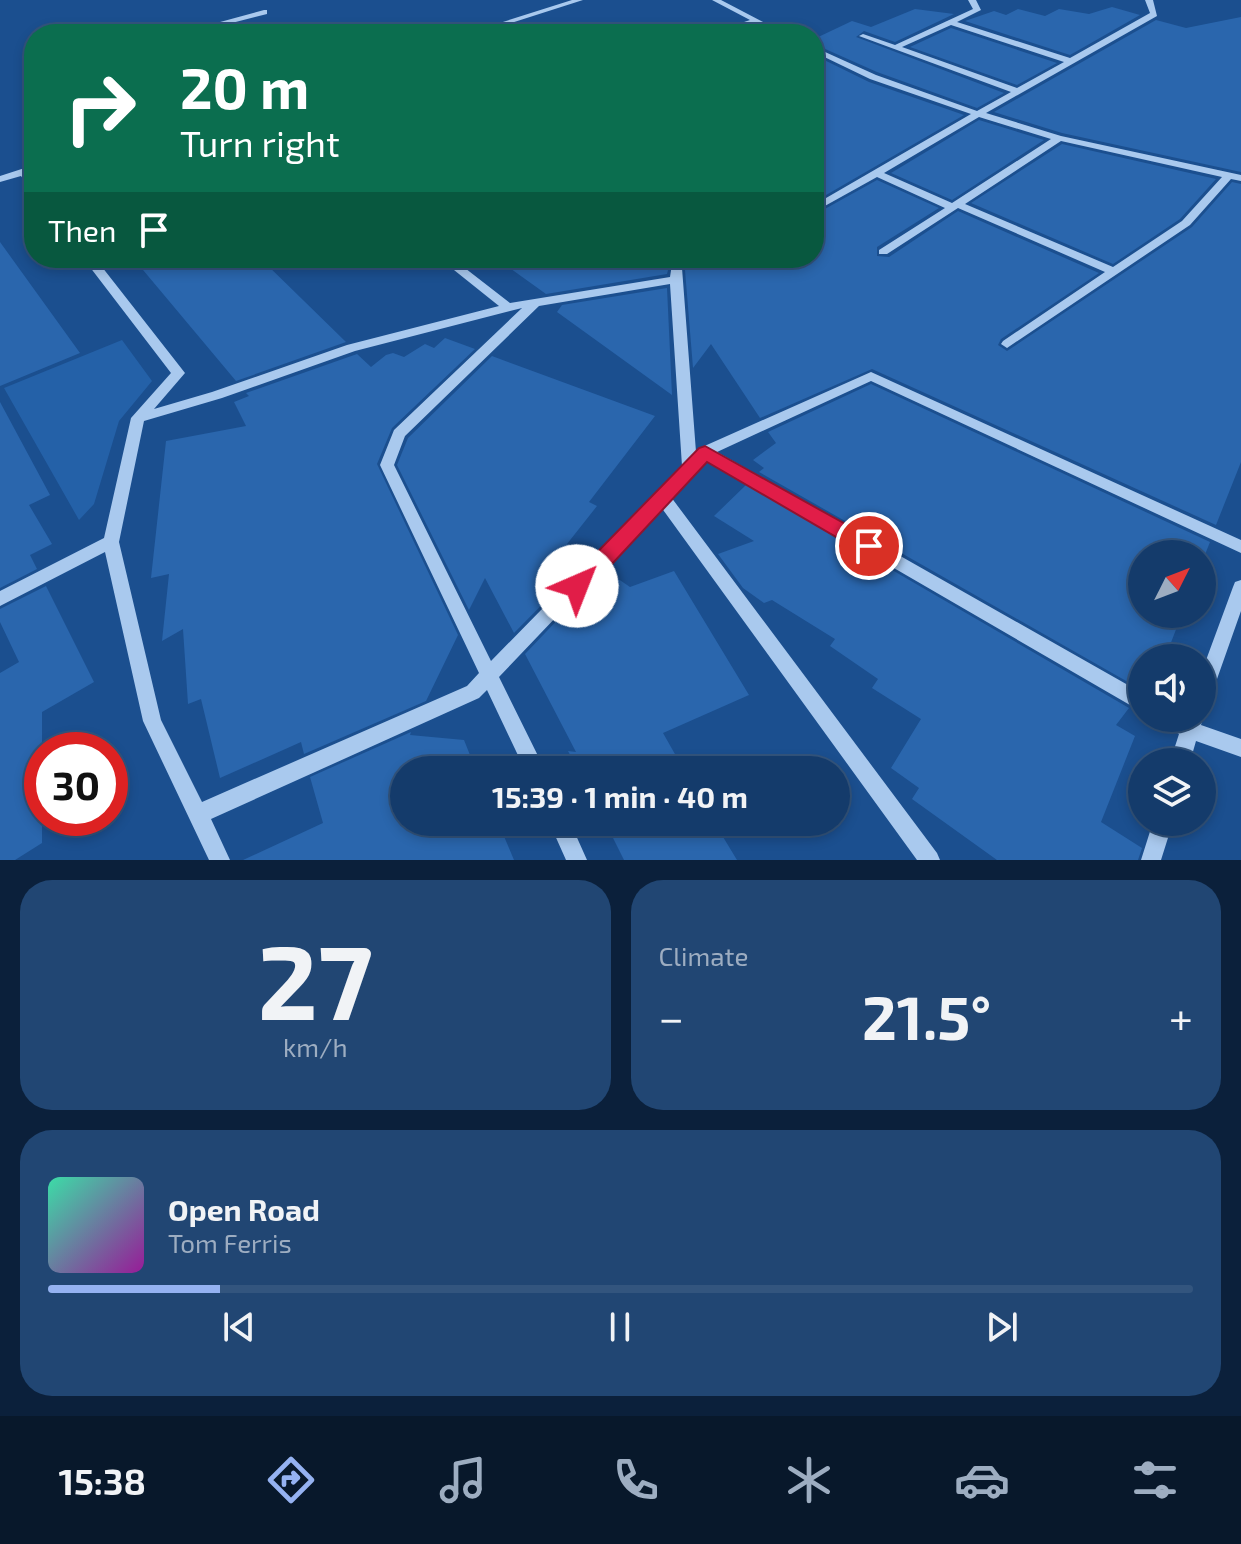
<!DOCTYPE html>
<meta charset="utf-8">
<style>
body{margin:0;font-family:"Exo 2",sans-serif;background:#214673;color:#f1f3f6;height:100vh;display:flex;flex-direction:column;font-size:30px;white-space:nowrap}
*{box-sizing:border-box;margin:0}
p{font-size:26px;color:#9dadc1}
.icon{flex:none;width:44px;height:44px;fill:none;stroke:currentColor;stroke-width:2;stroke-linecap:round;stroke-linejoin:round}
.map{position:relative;height:860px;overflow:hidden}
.details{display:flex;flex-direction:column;gap:20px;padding:20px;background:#0b203b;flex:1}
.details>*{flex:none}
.guide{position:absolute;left:24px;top:24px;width:800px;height:244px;border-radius:32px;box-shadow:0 4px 12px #0003,0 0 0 2px #33557e;background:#0b6e4f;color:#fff;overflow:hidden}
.needle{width:52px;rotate:48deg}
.controls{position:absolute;left:1128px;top:540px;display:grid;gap:16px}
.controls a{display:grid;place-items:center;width:88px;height:88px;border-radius:50%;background:#143b6b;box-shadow:0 4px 12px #0003,0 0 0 2px #33557e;font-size:40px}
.speed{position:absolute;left:24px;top:732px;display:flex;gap:16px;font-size:40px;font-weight:700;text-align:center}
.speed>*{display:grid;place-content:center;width:104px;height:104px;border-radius:50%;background:#143b6b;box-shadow:0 4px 12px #0003,0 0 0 2px #33557e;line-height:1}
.speed .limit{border:12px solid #d22;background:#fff;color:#111}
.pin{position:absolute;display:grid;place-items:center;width:68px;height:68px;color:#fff;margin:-34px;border:4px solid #fff;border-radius:50%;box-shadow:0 2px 8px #0007}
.me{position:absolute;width:88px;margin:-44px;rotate:44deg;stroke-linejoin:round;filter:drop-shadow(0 0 6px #0008)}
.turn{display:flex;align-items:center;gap:28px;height:168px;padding:0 24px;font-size:36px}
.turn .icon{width:104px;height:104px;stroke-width:2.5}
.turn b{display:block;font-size:56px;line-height:68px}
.then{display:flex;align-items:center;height:76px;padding:0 24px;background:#0003;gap:16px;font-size:30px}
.big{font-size:60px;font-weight:700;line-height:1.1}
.details .card{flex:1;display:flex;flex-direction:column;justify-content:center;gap:12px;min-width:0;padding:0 28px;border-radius:32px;background:#214673}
.details .dial{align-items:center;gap:0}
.dial b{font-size:104px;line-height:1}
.song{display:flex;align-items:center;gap:24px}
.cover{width:96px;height:96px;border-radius:12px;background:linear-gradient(135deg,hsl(160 70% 55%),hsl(300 70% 35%))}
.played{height:8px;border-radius:4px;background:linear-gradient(90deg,#95b2f1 15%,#33557e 15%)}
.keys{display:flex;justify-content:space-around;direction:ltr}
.heat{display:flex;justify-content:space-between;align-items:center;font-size:44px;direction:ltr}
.details .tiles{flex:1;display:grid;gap:20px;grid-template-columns:1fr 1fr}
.card:last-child{grid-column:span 2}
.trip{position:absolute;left:390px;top:756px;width:460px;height:80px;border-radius:40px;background:#143b6b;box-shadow:0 4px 12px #0003,0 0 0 2px #33557e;font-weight:700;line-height:80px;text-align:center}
.menu{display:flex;height:128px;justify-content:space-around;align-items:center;background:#08182b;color:#9dadc1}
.menu .icon{width:56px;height:56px}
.menu .active{color:#95b2f1}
.menu b{font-size:36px;color:#f1f3f6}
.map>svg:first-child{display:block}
.green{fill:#2461a8}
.building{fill:#2a66ad}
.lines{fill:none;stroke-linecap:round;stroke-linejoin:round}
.minor{fill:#a9c9ee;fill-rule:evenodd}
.route{fill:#e11d48;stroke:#92132f;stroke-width:2}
</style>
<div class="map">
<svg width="1241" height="860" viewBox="0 0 1241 860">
<rect width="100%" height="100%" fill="#1b4f8f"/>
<!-- green -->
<path class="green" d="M122,340L152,381L119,421L94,504L79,520L4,388Z"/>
<!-- building -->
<path class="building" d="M1112,7L1140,15L1070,55L965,21L994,11L1006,15L1018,9L1045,16L1059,9L1089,14Z
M915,9L954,14L895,42L864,31L856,37L1004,93L977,108L877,72L814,44V39L852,21L871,27Z
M1241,17V172L1062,133L994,112L1156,20L1186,28Z
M951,28L1057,63L1017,85L910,47Z
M814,55L869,82L964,115L814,202Z
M979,120L1044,140L952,200L891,173Z
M1062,144L1216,179L1180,219L1113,264L971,203Z
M877,180L939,208L877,247V256L889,257L958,211L1099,273L1001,339L998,345L1007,351L1192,227L1232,182L1241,184V462L1216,525L872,369L760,418L711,344L693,368L685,270L718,263L722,258H734L743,268L760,258H814V215Z
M0,242L80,353L0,386Z
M133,258H260L346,342L236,381Z
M496,258H684L670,262L667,274L546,294Z
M667,288L672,395L557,312L562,305Z
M445,338L475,349L392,428L377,464L458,635L426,701L304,754L301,742L220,778L201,699L188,704L183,629L162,641L169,574L151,578L166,441L246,426L234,402L249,396L246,393L357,354L371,367L386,355L393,353L404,357L425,344L434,348Z
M492,356L655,416L589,502L597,506L567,544L588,558L514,633L485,578L469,610L397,465L408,438Z
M871,384L1210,542L1202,562V554H1142V614H1182L1165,658H1142V690L759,472L764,468L753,460L776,443L768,432Z
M0,402L50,495L29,505L52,544L30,555L37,569L0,588Z
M746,485L1129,708L1116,725L1135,736L1101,822L1142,848L1138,860H997L912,799L919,788L891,768L921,719L872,688L878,679L830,646L835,639L772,600L764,603L743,588L718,554L754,541L714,516Z
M605,570L630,587L674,571L749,695L663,733L684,770H578L568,751L576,752L525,654Z
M46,586L94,682L42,712V843L15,860H0V673L19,662L0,622V609Z
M411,732L410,735L464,740L476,770H404V822H498L514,860H243L323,823L310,777Z
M605,822H714L737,860H624Z"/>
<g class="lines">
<!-- minor -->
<path class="minor" d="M572,0H583L477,34H465Z
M712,0H721L786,34H776L756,23L723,33V29L750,20Z
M968,0H976L981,10L957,22L1070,58L1150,13L1145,0H1153L1157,16L986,113L1061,136L1241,175V181L1231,179L1190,225L1007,348L1001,344L1003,341L1105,272L958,208L887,254H879V250L945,208L877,177L814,212V205L971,114L870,79L814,52V47L876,75L977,111L1011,92L859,36L863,34L895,45L973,9ZM951,25L1064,62L1017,88L902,47ZM979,117L1051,139L952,203L884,173ZM1061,141L1222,177L1182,221L1113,267L965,204Z
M264,10H267V14L189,34H176Z
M34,165V171L29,173L34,179V189L30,188L21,176L0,182V176Z
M83,258H95L185,373L154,409L212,392L347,345L499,306L439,258H452L510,303L670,277L672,264L697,258H719L717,260L682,268L696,452L700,448L871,372L1241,540V553L871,381L717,452L1142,693V712L706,459L671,497L937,853L940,860H917L661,507L499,677L545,770H525L487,690L479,698L211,819L230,860H209L143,721L105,552L0,606V591L104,538L131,418L171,373ZM670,284L682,466L491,661L394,465L405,436L539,306ZM522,308L394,430L380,465L479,673L467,686L202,802L161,720L119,542L144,421L222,398L355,351Z
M1241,580V611L1211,696L1208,702L1202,704V671L1233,587L1235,582Z
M1202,715L1203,718L1201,725L1241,739V757L1196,741L1190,762H1170L1179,734L1161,724L1159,718H1202Z
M549,822H570L587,860H566Z
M1153,822H1173L1161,860H1141Z"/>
</g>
<!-- route -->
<path class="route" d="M705,446L876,541L879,546L876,552L869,555L862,552L707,462L585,593L577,595L570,593L566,586L570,580L699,448Z"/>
</svg>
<div class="controls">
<a><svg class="needle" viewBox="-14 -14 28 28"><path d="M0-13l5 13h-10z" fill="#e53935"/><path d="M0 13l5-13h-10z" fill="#9dadc1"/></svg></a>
<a><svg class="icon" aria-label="sound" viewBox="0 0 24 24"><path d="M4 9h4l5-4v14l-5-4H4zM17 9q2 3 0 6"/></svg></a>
<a><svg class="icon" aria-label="layers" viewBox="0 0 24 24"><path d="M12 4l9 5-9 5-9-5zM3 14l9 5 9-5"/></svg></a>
</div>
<div class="speed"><div class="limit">30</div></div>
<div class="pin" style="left:869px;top:546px;background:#d93025"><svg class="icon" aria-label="arrive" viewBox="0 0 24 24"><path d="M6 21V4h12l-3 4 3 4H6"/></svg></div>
<svg class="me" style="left:577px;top:586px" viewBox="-20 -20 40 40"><circle r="19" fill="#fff"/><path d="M0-13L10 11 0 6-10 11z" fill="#e11d48"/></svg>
<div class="trip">15:39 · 1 min · 40 m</div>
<div class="guide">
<div class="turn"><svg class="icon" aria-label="right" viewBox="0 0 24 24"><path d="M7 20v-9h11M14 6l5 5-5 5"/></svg><div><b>20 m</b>Turn right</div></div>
<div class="then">Then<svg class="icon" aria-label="arrive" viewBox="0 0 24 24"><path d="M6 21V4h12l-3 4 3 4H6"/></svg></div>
</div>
</div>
<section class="details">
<div class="tiles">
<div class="card dial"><b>27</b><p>km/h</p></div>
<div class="card"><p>Climate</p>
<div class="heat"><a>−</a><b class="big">21.5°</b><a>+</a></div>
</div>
<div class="card">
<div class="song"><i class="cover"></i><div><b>Open Road</b><p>Tom Ferris</p></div></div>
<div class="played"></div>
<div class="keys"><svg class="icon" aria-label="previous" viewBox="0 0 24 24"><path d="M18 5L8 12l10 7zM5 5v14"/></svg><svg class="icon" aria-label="pause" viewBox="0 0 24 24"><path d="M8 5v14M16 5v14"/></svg><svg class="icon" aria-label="next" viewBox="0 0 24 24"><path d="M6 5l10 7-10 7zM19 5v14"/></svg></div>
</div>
</div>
</section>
<nav class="menu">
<b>15:38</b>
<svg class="icon active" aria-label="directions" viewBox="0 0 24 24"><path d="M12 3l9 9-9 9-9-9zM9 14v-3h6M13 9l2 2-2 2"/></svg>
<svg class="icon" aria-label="music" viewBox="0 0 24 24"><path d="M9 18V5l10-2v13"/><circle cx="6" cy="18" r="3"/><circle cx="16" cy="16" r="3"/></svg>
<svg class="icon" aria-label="phone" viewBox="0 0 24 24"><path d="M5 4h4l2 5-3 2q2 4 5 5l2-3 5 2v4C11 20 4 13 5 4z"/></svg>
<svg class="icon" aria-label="climate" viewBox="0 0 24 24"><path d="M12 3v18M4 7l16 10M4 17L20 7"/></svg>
<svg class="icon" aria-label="car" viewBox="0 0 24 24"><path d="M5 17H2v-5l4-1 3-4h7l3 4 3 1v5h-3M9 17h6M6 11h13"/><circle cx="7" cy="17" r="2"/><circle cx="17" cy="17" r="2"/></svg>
<svg class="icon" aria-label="filters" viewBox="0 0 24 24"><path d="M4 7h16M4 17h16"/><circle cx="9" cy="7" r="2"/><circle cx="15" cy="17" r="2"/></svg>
</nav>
